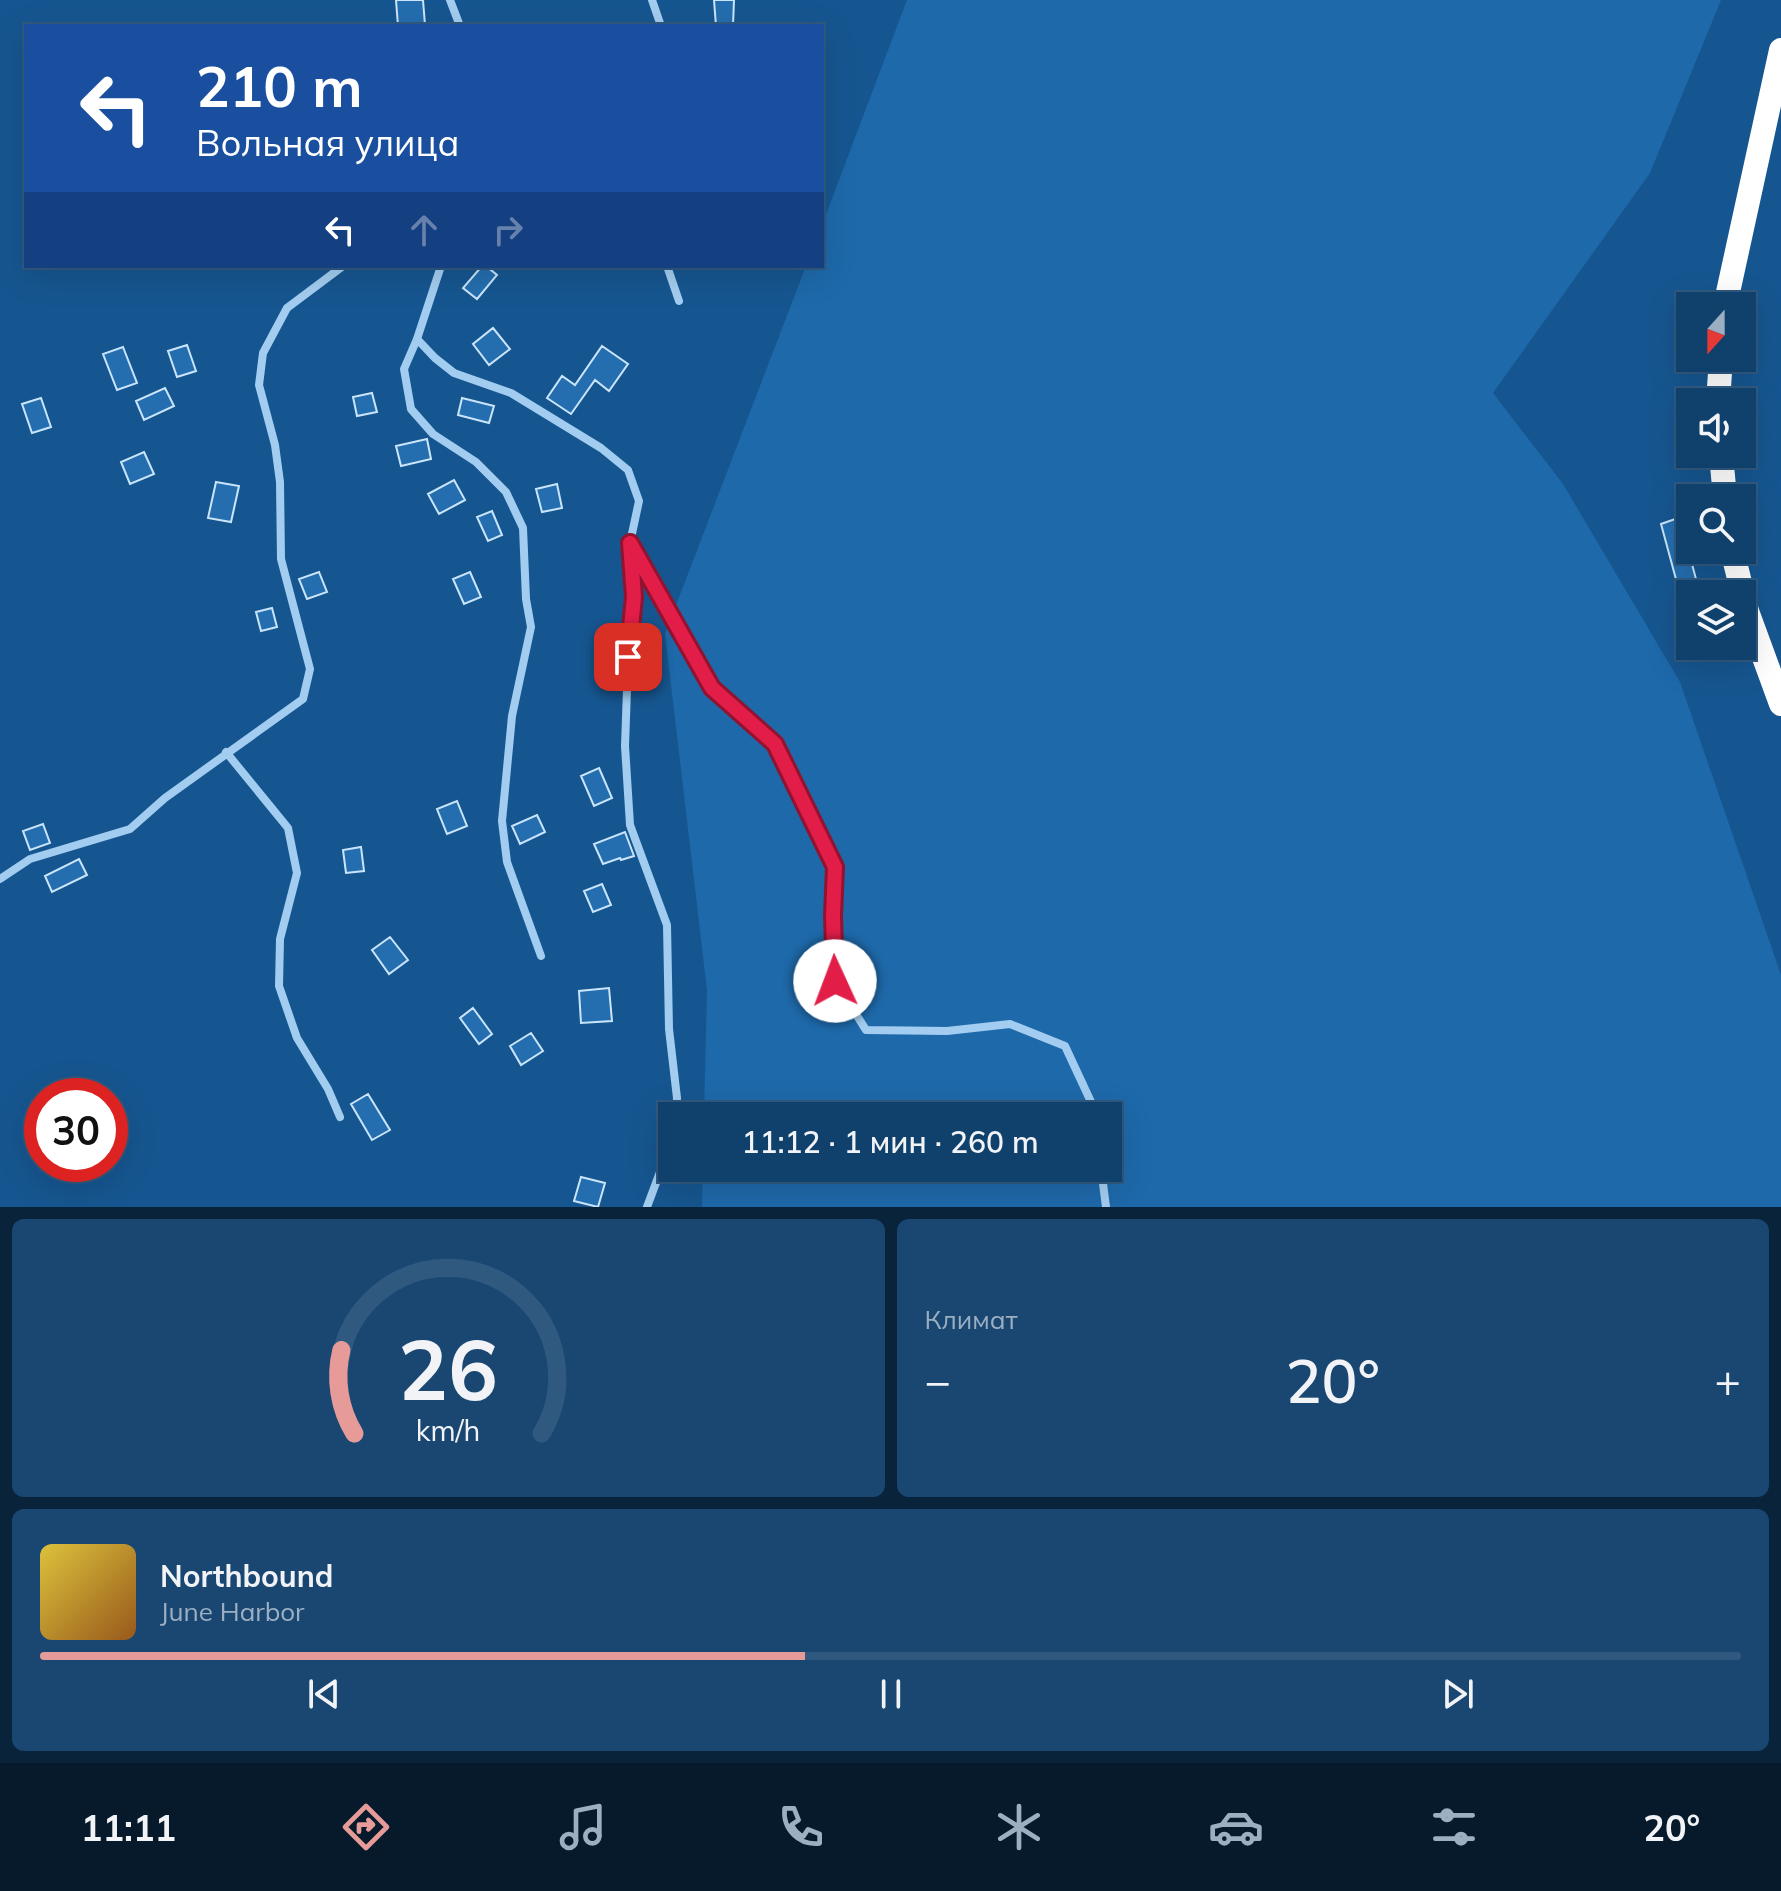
<!DOCTYPE html>
<html lang="ru">
<meta charset="utf-8">
<style>
body{margin:0;font-family:Mulish,sans-serif;background:#194772;color:#f1f3f6;height:100vh;display:flex;flex-direction:column;font-size:30px;white-space:nowrap}
*{box-sizing:border-box;margin:0}
p{font-size:26px;color:#9cafc2}
.icon{flex:none;width:44px;height:44px;fill:none;stroke:currentColor;stroke-width:2;stroke-linecap:round;stroke-linejoin:round}
.map{position:relative;height:1207px;overflow:hidden}
.sheet{display:flex;flex-direction:column;gap:12px;padding:12px;background:#09233b;flex:1}
.sheet>*{flex:none}
.top-card{position:absolute;left:24px;top:24px;width:800px;height:244px;border-radius:0px;box-shadow:0 8px 32px #0002,0 0 0 2px #30597f;background:#1a4fa0;color:#fff;overflow:hidden}
.needle{width:52px;rotate:201deg}
.controls{position:absolute;left:1676px;top:292px;display:grid;gap:16px}
.controls a{display:grid;place-items:center;width:80px;height:80px;border-radius:0px;background:#10406c;box-shadow:0 8px 32px #0002,0 0 0 2px #30597f;font-size:40px}
.speed{position:absolute;left:24px;top:1078px;display:flex;gap:16px;font-size:40px;font-weight:700;text-align:center}
.speed>*{display:grid;place-content:center;width:104px;height:104px;border-radius:50%;background:#10406c;box-shadow:0 8px 32px #0002,0 0 0 2px #30597f;line-height:1}
.speed .limit{border:12px solid #d22;background:#fff;color:#111}
.pin{position:absolute;display:grid;place-items:center;width:68px;height:68px;color:#fff;margin:-34px;border-radius:16px;box-shadow:0 4px 12px #0006}
.me{position:absolute;width:88px;margin:-44px;rotate:358deg;stroke-linejoin:round;filter:drop-shadow(0 0 6px #0008)}
.turn{display:flex;align-items:center;gap:28px;height:168px;padding:0 40px;font-size:36px}
.turn .icon{width:104px;height:104px;stroke-width:2.5}
.turn b{display:block;font-size:56px;line-height:68px}
.lanes{display:flex;align-items:center;height:76px;padding:0 40px;background:#0003;justify-content:center;gap:40px;direction:ltr}
.lanes .off{opacity:.35}
.big{font-size:60px;font-weight:600;line-height:1.1}
.sheet .widget{flex:1;display:flex;flex-direction:column;justify-content:center;gap:12px;min-width:0;padding:0 28px;border-radius:12px;background:#194772}
.sheet .dial{align-items:center;gap:0}
.dial svg{height:208px;overflow:visible;fill:none;stroke:#30597f;stroke-width:7;stroke-linecap:round;text-anchor:middle}
.dial text{fill:#f1f3f6;stroke:none}
.song{display:flex;align-items:center;gap:24px}
.cover{width:96px;height:96px;border-radius:12px;background:linear-gradient(135deg,hsl(50 70% 55%),hsl(30 70% 35%))}
.played{height:8px;border-radius:4px;background:linear-gradient(90deg,#e69b98 45%,#30597f 45%)}
.keys{display:flex;justify-content:space-around;direction:ltr}
.heat{display:flex;justify-content:space-between;align-items:center;font-size:44px;direction:ltr}
.sheet .tiles{flex:1;display:grid;gap:12px;grid-template-columns:1fr 1fr}
.widget:last-child{grid-column:span 2}
.trip{position:absolute;left:658px;top:1102px;width:464px;height:80px;border-radius:0px;background:#10406c;box-shadow:0 8px 32px #0002,0 0 0 2px #30597f;font-weight:600;line-height:80px;text-align:center}
.tabs{display:flex;height:128px;justify-content:space-around;align-items:center;background:#061a2b;color:#9cafc2}
.tabs .icon{width:56px;height:56px}
.tabs .active{color:#e69b98}
.tabs b{font-size:36px;color:#f1f3f6}
.map>svg:first-child{display:block}
.green{fill:#1e69aa}
.building{fill:#246eaf;stroke:#cae5fb;stroke-width:2}
.lines{fill:none;stroke-linecap:round;stroke-linejoin:round}
.street{stroke:#a3cdf0;stroke-width:8}
.highway{stroke:#fff;stroke-width:24}
.route-casing{stroke:#92132f;stroke-width:20}
.route{stroke:#e11d48;stroke-width:14}
</style>
<div class="map">
<svg width="1781" height="1207" viewBox="0 0 1781 1207">
<rect width="100%" height="100%" fill="#165690"/>
<!-- green -->
<path class="green" d="M907,0H1721L1650,173L1493,393L1563,484L1680,682L1781,975V1207H702L703,1168H1108V1116H704L707,990L665,634L806,266H822V225Z"/>
<!-- building -->
<path class="building" d="M396,0H423L425,25L398,26Z
M714,0H734L733,26H716Z
M482,266H486L497,275L477,299L463,288Z
M493,328L510,349L489,365L473,344Z
M187,345L196,371L177,377L168,351Z
M602,346L628,364L609,391L595,380L571,414L547,398L562,376L575,385Z
M123,347L137,383L117,390L103,354Z
M165,388L174,406L144,420L136,401Z
M372,393L377,412L357,416L353,397Z
M41,398L51,427L32,433L22,404Z
M462,398L494,406L489,423L458,415Z
M427,439L431,459L401,466L396,446Z
M144,452L154,474L130,484L121,462Z
M454,480L465,500L439,514L428,494Z
M216,482L239,486L231,522L208,518Z
M557,484L562,508L542,512L536,489Z
M492,511L502,535L488,541L477,517Z
M1681,517L1688,537L1685,538L1700,594H1680L1661,524Z
M319,572L327,592L307,599L299,579Z
M470,572L481,597L464,604L453,579Z
M272,608L277,627L261,631L256,612Z
M599,768L612,798L594,806L581,776Z
M457,801L467,826L447,834L437,809Z
M537,815L545,832L520,844L512,826Z
M43,824L50,843L30,850L23,831Z
M625,832L634,856L621,860L620,858L603,864L594,844Z
M361,847L364,871L346,873L343,850Z
M79,859L87,875L52,892L45,876Z
M602,884L611,905L593,912L584,891Z
M390,937L408,960L389,974L372,950Z
M609,988L612,1021L581,1023L579,991Z
M473,1008L492,1034L479,1044L460,1018Z
M531,1033L543,1051L521,1065L510,1046Z
M368,1094L390,1130L372,1140L351,1104Z
M581,1177L605,1183L598,1207L574,1201Z"/>
<g class="lines">
<!-- street -->
<path class="street" d="M450,0L460,26
M652,0L661,26
M441,266L417,339L404,369L411,409L433,434L476,462L506,492L523,528L526,599L531,627L512,716L502,821L507,862L541,956
M667,266L679,301
M417,339L435,358L454,373L511,393L601,448L628,470L639,501L630,543L634,597L629,632L625,746L630,825L667,925L669,1029L677,1098L676,1116
M632,547L712,688L775,744L835,867V981L866,1030L947,1031L1010,1024L1065,1046L1092,1104L1094,1116
M226,752L288,828L297,873L280,939L279,986L297,1038L328,1089L340,1117
M0,879L30,859L130,829L165,798L303,699L310,669L281,559L280,482L275,445L259,385L263,353L287,308L343,266
M1101,1168L1106,1207
M647,1207L672,1140"/>
<!-- highway -->
<path class="highway" d="M1725,306L1781,50
M1718,402L1721,358
M1721,454L1725,498
M1732,550L1747,611L1781,704"/>
</g>
<g class="lines">
<!-- route casing -->
<g class="route-casing">
<path id="route" d="M628,657L634,597L630,543L712,688L775,744L835,867L833,916L835,981"/>
</g>
<!-- route -->
<use href="#route" class="route"/>
</g>
</svg>
<div class="controls">
<a><svg class="needle" viewBox="-14 -14 28 28"><path d="M0-13l5 13h-10z" fill="#e53935"/><path d="M0 13l5-13h-10z" fill="#9cafc2"/></svg></a>
<a><svg class="icon" aria-label="sound" viewBox="0 0 24 24"><path d="M4 9h4l5-4v14l-5-4H4zM17 9q2 3 0 6"/></svg></a>
<a><svg class="icon" aria-label="search" viewBox="0 0 24 24"><circle cx="10" cy="10" r="6"/><path d="M15 15l6 6"/></svg></a>
<a><svg class="icon" aria-label="layers" viewBox="0 0 24 24"><path d="M12 4l9 5-9 5-9-5zM3 14l9 5 9-5"/></svg></a>
</div>
<div class="speed"><div class="limit">30</div></div>
<div class="pin" style="left:628px;top:657px;background:#d93025"><svg class="icon" aria-label="arrive" viewBox="0 0 24 24"><path d="M6 21V4h12l-3 4 3 4H6"/></svg></div>
<svg class="me" style="left:835px;top:981px" viewBox="-20 -20 40 40"><circle r="19" fill="#fff"/><path d="M0-13L10 11 0 6-10 11z" fill="#e11d48"/></svg>
<div class="trip">11:12 · 1 мин · 260 m</div>
<div class="top-card">
<div class="turn"><svg class="icon" aria-label="left" viewBox="0 0 24 24"><path d="M17 20v-9H6M10 6l-5 5 5 5"/></svg><div><b>210 m</b>Вольная улица</div></div>
<div class="lanes"><svg class="icon" aria-label="left" viewBox="0 0 24 24"><path d="M17 20v-9H6M10 6l-5 5 5 5"/></svg><svg class="icon off" aria-label="ahead" viewBox="0 0 24 24"><path d="M12 20V5M6 11l6-6 6 6"/></svg><svg class="icon off" aria-label="right" viewBox="0 0 24 24"><path d="M7 20v-9h11M14 6l5 5-5 5"/></svg></div>
</div>
</div>
<section class="sheet">
<div class="tiles">
<div class="widget dial"><svg viewBox="0 0 100 80">
<path d="M14 69A42 42 0 1 1 86 69"/>
<path d="M14 69A42 42 0 0 1 9 37" stroke="#e69b98"/>
<text x="50" y="56" font-size="32" font-weight="700">26</text>
<text x="50" y="72" font-size="11">km/h</text>
</svg></div>
<div class="widget"><p>Климат</p>
<div class="heat"><a>−</a><b class="big">20°</b><a>+</a></div>
</div>
<div class="widget">
<div class="song"><i class="cover"></i><div><b>Northbound</b><p>June Harbor</p></div></div>
<div class="played"></div>
<div class="keys"><svg class="icon" aria-label="previous" viewBox="0 0 24 24"><path d="M18 5L8 12l10 7zM5 5v14"/></svg><svg class="icon" aria-label="pause" viewBox="0 0 24 24"><path d="M8 5v14M16 5v14"/></svg><svg class="icon" aria-label="next" viewBox="0 0 24 24"><path d="M6 5l10 7-10 7zM19 5v14"/></svg></div>
</div>
</div>
</section>
<nav class="tabs">
<b>11:11</b>
<svg class="icon active" aria-label="directions" viewBox="0 0 24 24"><path d="M12 3l9 9-9 9-9-9zM9 14v-3h6M13 9l2 2-2 2"/></svg>
<svg class="icon" aria-label="music" viewBox="0 0 24 24"><path d="M9 18V5l10-2v13"/><circle cx="6" cy="18" r="3"/><circle cx="16" cy="16" r="3"/></svg>
<svg class="icon" aria-label="phone" viewBox="0 0 24 24"><path d="M5 4h4l2 5-3 2q2 4 5 5l2-3 5 2v4C11 20 4 13 5 4z"/></svg>
<svg class="icon" aria-label="climate" viewBox="0 0 24 24"><path d="M12 3v18M4 7l16 10M4 17L20 7"/></svg>
<svg class="icon" aria-label="car" viewBox="0 0 24 24"><path d="M5 17H2v-5l4-1 3-4h7l3 4 3 1v5h-3M9 17h6M6 11h13"/><circle cx="7" cy="17" r="2"/><circle cx="17" cy="17" r="2"/></svg>
<svg class="icon" aria-label="filters" viewBox="0 0 24 24"><path d="M4 7h16M4 17h16"/><circle cx="9" cy="7" r="2"/><circle cx="15" cy="17" r="2"/></svg>
<b>20°</b>
</nav>
